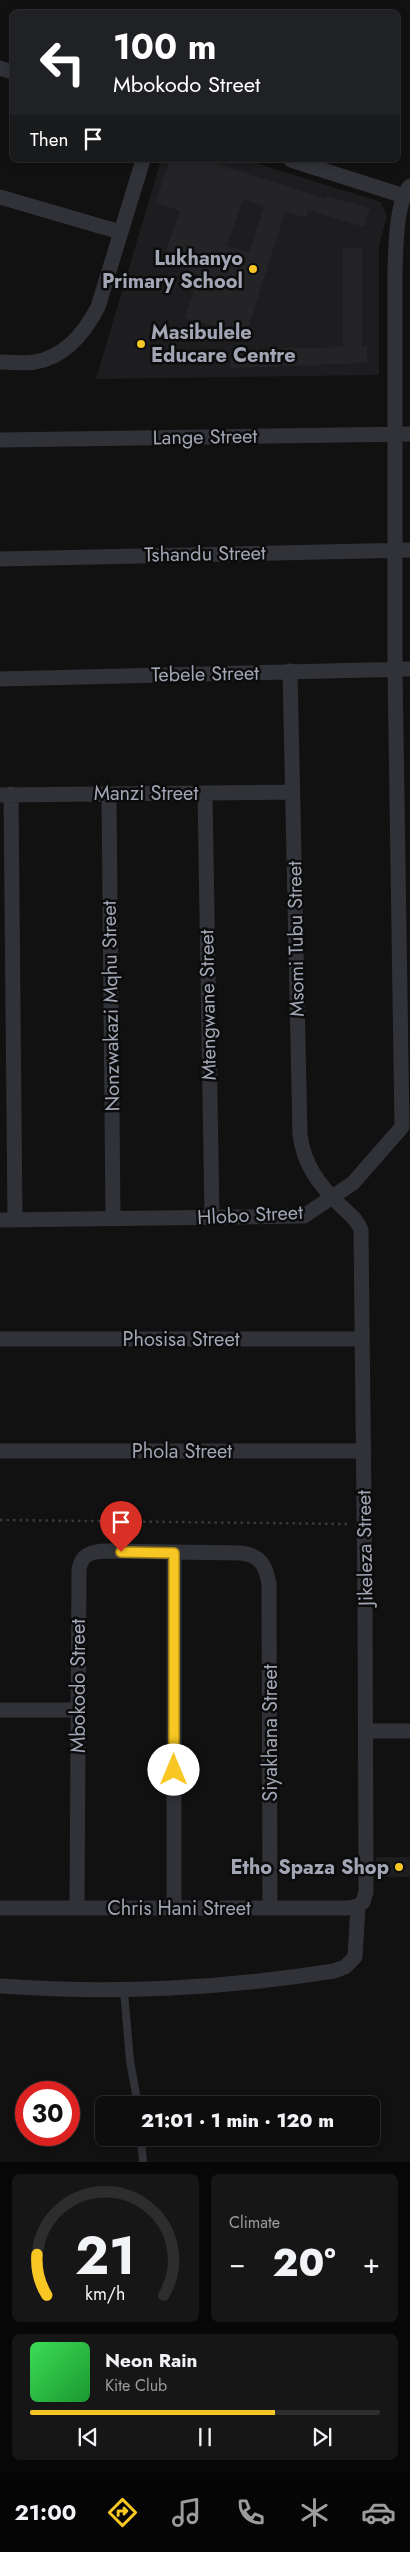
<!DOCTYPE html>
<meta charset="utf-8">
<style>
body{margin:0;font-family:Jost,sans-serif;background:#161617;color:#f1f3f6;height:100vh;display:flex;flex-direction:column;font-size:19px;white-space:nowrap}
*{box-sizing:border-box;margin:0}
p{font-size:16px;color:#9a9c9e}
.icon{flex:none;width:28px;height:28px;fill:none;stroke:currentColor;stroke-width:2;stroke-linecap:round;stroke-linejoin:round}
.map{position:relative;height:2162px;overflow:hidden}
.drawer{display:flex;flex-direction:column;gap:12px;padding:12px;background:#070708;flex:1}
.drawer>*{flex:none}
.guide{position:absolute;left:10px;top:10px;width:390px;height:152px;border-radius:8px;box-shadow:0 2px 8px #0003,0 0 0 1px #2d2d2e;background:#202124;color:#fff;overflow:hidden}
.speed{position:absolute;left:15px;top:2081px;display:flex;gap:10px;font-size:25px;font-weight:700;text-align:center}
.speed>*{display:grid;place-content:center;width:65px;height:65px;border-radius:50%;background:#0d0d0e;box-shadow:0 2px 8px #0003,0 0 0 1px #2d2d2e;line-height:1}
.speed .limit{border:8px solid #d22;background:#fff;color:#111}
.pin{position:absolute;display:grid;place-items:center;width:42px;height:42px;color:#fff;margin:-51px -21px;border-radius:50% 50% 50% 0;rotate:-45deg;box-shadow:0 0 5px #0007}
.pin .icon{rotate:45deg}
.me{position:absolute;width:55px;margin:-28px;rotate:0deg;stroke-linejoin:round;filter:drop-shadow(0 0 4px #0008)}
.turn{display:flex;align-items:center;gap:18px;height:105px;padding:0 20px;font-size:22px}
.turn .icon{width:65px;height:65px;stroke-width:2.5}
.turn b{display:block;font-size:35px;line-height:42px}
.then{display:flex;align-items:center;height:48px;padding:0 20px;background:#0003;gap:10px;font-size:19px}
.big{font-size:38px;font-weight:800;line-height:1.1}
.drawer .widget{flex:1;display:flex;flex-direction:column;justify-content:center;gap:8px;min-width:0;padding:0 18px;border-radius:8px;background:#161617}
.drawer .dial{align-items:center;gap:0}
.dial svg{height:130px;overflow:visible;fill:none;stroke:#2d2d2e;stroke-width:7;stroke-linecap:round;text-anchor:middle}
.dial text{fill:#f1f3f6;stroke:none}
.song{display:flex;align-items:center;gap:15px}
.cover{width:60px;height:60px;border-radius:8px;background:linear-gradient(135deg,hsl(130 70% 55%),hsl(130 70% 35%))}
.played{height:5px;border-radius:2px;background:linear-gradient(90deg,#f8c723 70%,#2d2d2e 70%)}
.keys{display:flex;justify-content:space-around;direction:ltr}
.heat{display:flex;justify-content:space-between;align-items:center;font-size:28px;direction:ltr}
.drawer .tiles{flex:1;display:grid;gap:12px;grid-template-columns:1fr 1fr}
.widget:last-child{grid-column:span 2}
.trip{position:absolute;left:95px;top:2096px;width:285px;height:50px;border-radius:8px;background:#0d0d0e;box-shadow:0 2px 8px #0003,0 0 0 1px #2d2d2e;font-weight:800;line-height:50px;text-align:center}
.tab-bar{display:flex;height:80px;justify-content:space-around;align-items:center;background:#050506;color:#9a9c9e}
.tab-bar .icon{width:35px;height:35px}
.tab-bar .current{color:#f8c723}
.tab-bar b{font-size:22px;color:#f1f3f6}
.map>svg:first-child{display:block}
.built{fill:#1d1d1f}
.building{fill:#242326;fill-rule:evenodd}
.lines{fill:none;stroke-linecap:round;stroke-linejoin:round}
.path{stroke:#37393e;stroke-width:2.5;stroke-dasharray:2.5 4;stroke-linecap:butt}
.service{stroke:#313237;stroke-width:8}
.minor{stroke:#313237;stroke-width:15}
.route-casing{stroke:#a18117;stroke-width:12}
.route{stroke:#f8c723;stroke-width:9}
.poi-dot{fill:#f8c723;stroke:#0c0c0d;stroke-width:2}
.labels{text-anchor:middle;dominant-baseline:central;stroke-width:5;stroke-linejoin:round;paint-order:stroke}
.poi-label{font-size:20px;font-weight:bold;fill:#a1a5b4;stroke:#0c0c0d;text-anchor:end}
.street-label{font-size:20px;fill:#a1a5b4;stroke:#0c0c0d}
</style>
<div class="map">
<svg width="410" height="2162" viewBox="0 0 410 2162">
<rect width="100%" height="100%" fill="#111112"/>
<!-- built -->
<path class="built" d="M161,160H246L381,202L387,216L379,246V375L96,379Z
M376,1857H410V1877H376Z"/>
<!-- building -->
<path class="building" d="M170,160H205L326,199L327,196L370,208L364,227L308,210L306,218L285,212L246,335L185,318L199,275L162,262L180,211L155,203ZM243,199L264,206L249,253L227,246Z
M343,248H362V346H367V363L231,368L230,350L343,347Z"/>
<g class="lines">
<!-- path -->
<path class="path" d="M0,1520L350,1524"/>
<!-- service -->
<path class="service" d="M124,1991L130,2061L138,2105
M141,2138L143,2162"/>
<!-- minor -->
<path class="minor" d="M0,68L12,72
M291,160L404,196
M0,197L120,232
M0,362C12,362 24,364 35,362C65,357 85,332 98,307L143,160
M0,440L410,434
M0,559L410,550
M290,671L300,1135C304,1165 319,1185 341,1206C348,1213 358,1220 361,1230L365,1597L366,1892L363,1902L358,1906
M0,679L410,669
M205,793L212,1218
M11,794L15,1220
M109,794L113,1219
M0,795L293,792
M0,1220L304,1216L353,1183L402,1127L395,669V268C396,247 396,201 410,186
M0,1339H362
M0,1451H364
M0,1710H78
M366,1731H410
M0,1908H348L358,1906
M77,1908L79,1570C81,1555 90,1552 104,1551L242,1553C261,1556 266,1566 269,1584L270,1908
M174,1908V1553
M0,1986C115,1994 220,1989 334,1971L345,1967L355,1957L358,1906"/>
</g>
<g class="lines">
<!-- route casing -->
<g class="route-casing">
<path id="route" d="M121,1552L174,1553V1770"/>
</g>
<!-- route -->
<use href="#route" class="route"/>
</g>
<!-- markers -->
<g class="poi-dot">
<circle cx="253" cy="269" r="5"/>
<circle cx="141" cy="344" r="5"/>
<circle cx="399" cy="1867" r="5"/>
</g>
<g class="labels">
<!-- poi labels -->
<g class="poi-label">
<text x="243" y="258">Lukhanyo<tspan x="243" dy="23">Primary School</tspan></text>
<text x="151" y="332" text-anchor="start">Masibulele<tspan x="151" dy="23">Educare Centre</tspan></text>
<text x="389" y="1867">Etho Spaza Shop</text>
</g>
<!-- street labels -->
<g class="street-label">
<text transform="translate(205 437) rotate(-1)">Lange Street</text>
<text transform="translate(205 554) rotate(-1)">Tshandu Street</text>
<text transform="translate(205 674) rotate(-1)">Tebele Street</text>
<text x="146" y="793">Manzi Street</text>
<text transform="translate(296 939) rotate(-91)">Msomi Tubu Street</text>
<text transform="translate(208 1005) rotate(-91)">Mtengwane Street</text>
<text transform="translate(111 1006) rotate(-91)">Nonzwakazi Mqhu Street</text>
<text transform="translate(250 1215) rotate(-3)">Hlobo Street</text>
<text x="181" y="1339">Phosisa Street</text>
<text x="182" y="1451">Phola Street</text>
<text transform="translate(365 1548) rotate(-91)">Jikeleza Street</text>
<text transform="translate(78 1686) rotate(-90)">Mbokodo Street</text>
<text transform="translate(270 1733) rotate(-90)">Siyakhana Street</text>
<text x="179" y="1908">Chris Hani Street</text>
</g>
</g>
</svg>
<div class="speed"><div class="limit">30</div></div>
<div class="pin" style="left:121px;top:1552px;background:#d93025"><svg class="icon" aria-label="arrive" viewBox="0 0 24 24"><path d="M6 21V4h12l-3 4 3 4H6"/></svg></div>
<svg class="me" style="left:174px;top:1770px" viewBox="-20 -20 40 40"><circle r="19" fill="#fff"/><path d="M0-13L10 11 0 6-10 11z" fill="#f8c723"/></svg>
<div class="trip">21:01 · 1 min · 120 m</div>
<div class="guide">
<div class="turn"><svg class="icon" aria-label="left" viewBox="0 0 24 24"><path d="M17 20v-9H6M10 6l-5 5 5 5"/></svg><div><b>100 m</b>Mbokodo Street</div></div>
<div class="then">Then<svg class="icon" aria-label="arrive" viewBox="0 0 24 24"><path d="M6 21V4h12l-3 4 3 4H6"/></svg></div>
</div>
</div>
<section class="drawer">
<div class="tiles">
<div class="widget dial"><svg viewBox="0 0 100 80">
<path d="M14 69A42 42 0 1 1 86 69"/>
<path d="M14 69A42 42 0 0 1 8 44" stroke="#f8c723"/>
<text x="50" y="56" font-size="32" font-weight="700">21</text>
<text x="50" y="72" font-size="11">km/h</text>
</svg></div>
<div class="widget"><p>Climate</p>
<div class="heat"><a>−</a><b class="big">20°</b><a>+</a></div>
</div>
<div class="widget">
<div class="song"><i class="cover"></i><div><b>Neon Rain</b><p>Kite Club</p></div></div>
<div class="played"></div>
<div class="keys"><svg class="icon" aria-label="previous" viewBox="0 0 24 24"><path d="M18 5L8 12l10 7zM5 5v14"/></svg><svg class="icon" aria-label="pause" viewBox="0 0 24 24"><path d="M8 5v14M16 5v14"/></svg><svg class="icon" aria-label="next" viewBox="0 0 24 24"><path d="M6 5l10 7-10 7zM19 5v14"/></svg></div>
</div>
</div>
</section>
<nav class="tab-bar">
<b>21:00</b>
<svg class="icon current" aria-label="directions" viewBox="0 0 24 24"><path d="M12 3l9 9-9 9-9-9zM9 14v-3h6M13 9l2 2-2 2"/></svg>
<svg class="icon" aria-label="music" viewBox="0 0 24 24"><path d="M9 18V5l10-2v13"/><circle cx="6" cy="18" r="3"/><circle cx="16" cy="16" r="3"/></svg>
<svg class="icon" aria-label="phone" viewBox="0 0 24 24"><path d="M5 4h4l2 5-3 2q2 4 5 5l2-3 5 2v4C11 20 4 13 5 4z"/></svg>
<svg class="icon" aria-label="climate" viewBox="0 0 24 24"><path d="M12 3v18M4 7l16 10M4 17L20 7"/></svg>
<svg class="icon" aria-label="car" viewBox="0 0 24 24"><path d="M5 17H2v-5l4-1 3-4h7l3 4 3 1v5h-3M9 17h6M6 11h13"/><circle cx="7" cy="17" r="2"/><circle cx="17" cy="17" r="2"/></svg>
</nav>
